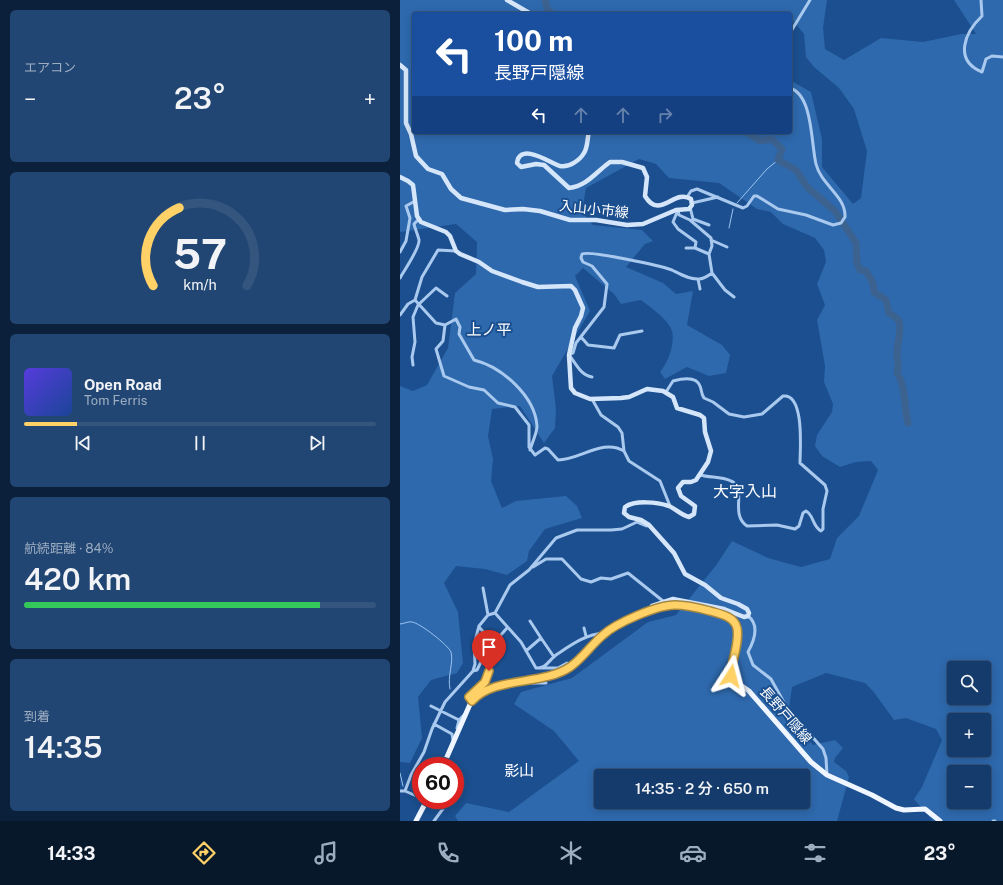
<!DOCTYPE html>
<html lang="ja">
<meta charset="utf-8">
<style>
body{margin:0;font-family:"Public Sans","Noto Sans JP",sans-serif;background:#214673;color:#f1f3f6;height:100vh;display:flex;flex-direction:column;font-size:15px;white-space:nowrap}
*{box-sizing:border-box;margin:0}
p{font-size:13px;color:#9dadc1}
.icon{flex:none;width:22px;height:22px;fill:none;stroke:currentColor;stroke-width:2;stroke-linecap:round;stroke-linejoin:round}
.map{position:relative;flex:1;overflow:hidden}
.side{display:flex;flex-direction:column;gap:10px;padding:10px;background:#0b203b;width:400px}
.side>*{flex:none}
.banner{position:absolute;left:12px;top:12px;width:380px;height:122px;border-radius:4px;box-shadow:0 2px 10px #0003,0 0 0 1px #33557e;background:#1a4fa0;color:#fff;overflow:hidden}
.buttons{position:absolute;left:547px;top:661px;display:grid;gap:8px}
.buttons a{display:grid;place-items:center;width:44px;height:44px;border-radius:4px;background:#143b6b;box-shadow:0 2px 10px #0003,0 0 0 1px #33557e;font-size:20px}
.speed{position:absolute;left:12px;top:757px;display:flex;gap:8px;font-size:20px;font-weight:700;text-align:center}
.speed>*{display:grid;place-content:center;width:52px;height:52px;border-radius:50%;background:#143b6b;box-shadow:0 2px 10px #0003,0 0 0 1px #33557e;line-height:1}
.speed .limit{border:6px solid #d22;background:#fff;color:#111}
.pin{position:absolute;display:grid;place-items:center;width:34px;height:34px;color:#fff;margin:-41px -17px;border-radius:50% 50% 50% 0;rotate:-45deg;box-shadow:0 0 4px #0007}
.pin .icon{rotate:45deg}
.me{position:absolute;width:44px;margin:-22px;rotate:9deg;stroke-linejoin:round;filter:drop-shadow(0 0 3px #0008)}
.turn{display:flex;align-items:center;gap:14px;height:84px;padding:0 16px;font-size:18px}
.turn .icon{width:52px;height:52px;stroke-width:2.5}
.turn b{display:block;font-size:28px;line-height:34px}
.lanes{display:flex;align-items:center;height:38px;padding:0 16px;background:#0003;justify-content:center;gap:20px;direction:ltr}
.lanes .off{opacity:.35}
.big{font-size:30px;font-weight:600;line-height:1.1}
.side .tile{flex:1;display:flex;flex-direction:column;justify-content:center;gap:6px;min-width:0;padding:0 14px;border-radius:6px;background:#214673}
.side .dial{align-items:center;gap:0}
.dial svg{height:104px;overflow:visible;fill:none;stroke:#33557e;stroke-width:7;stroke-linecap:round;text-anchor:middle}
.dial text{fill:#f1f3f6;stroke:none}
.song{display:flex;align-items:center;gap:12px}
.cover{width:48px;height:48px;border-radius:6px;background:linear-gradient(135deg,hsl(250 70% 55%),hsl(220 70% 35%))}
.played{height:4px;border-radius:2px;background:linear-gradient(90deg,#ffd166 15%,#33557e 15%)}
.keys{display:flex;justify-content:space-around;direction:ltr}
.heat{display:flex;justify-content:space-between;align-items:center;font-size:22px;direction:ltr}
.charge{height:6px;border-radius:3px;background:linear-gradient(90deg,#34c759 84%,#33557e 0)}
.trip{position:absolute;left:194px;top:769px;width:216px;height:40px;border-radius:4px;background:#143b6b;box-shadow:0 2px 10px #0003,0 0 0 1px #33557e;font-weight:600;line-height:40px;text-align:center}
.menu{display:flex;height:64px;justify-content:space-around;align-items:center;background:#08182b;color:#9dadc1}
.menu .icon{width:28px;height:28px}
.menu .selected{color:#ffd166}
.menu b{font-size:18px;color:#f1f3f6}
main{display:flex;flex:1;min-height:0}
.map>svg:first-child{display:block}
.green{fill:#2e69ad;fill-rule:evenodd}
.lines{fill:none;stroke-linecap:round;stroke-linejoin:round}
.stream{stroke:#9cc4f0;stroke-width:1}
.river{stroke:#3c6290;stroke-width:7}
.street{stroke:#a9c9ee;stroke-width:3}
.secondary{stroke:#d6e6fa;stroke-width:4.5}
.primary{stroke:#f0f6ff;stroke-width:5}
.route-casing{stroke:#a68842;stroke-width:10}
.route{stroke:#ffd166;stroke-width:7}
.labels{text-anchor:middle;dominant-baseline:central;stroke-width:4;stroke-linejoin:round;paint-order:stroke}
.street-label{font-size:14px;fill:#fff;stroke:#1b4f8f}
.neighbourhood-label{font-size:15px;fill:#fff;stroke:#1b4f8f}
.quarter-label{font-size:16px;fill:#fff;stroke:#1b4f8f}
</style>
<main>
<section class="side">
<div class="tile"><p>エアコン</p>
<div class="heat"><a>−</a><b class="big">23°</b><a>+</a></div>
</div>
<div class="tile dial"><svg viewBox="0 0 100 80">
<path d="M14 69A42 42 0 1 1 86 69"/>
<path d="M14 69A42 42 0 0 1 34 9" stroke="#ffd166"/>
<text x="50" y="56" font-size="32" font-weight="700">57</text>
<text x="50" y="72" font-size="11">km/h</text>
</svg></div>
<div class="tile">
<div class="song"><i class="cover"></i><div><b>Open Road</b><p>Tom Ferris</p></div></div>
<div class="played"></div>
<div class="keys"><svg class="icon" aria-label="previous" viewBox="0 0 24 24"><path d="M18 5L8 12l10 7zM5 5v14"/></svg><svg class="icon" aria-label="pause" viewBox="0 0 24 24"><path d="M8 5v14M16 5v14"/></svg><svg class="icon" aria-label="next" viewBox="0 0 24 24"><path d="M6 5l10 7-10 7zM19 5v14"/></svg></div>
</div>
<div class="tile"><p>航続距離 · 84%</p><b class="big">420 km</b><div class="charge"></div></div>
<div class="tile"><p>到着</p><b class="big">14:35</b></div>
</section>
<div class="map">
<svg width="603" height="821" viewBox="0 0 603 821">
<rect width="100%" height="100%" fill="#1b4f8f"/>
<!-- green -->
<path class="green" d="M0,0H427L423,28L425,49L444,60L481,38L523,42L561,34H576L554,0H603V821H533L514,799L522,787L542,740L536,729L506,718L494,720L473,691L465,683L426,673L392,687L388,717L413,745L435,740L443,748L435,758L434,762L446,771L449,777L437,821H58L55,816L66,803L109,812L179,761L154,731L114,704L121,692L172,678L248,622L276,615L317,564L332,541L368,558L401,567L430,559L437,538L459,516L478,470L471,461L456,462L440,467L422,456L415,446L417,435L432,412L433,404L424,382L425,366L417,320L425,305L417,284L426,262L424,250L415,238L383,224L371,212L357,209L319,183L269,178L256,164L239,159L186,188L182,212L193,225L242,230L253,241L245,244L226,267L263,283L276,294L293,291L287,325L322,345L330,355L326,373L309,376L287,367L265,379L260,372C268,362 275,345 272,331C269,320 250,307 241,300L221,304L214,294L183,268L175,276L190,311L152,376L156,409L155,428L144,443L120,406L92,409L88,436L93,459L91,481L102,508L116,501L166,496L177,506L182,518L145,529L129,551L127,561L107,575L85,569L56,566L44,583L58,612L63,663L57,673L31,680L18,697L22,738L10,763L0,762V386L13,391L27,385L48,348L55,293L76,274L77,242L56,224L0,232ZM14,14H390V17L404,34L406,57L414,67L439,88L454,109L467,151L461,198L453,204L422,167V139L411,92L390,80V132H14ZM554,668H584V698H554ZM554,720H584V750H554ZM554,772H584V802H554ZM201,776H403V802H201Z"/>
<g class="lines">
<!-- stream -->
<path class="stream" d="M337,203L367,169L378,160
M329,228L333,209
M0,624C4,624 8,621 12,622C20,623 48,645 51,652C54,662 47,677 50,689
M0,773L3,786"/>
<!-- river -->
<path class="river" d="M145,0L148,11L153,14
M346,132L360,141L372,139L382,149L378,160L396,170L407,187L435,211L456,243L457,263L460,270L466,271L473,283L474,292L486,300L489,313C492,315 497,317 499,321C502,331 497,344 497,353C497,361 500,365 497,373C506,386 504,408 508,423"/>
<!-- street -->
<path class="street" d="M581,0L582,16C565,32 553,60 582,72L586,59L592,56L603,57
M390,33L410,0
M287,197L291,191L297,189L343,208L347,206L354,196H357L378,209L406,215L433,225L441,223L445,217C446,196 421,185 416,164C411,144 413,95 390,88
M292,203L318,197
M290,207L293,219L309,225
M278,210L273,222L278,229L296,242L295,248L309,254
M311,240L327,247
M286,248H295
M56,251L38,250L22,277L15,300L36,323L45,325L43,341L36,349L44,376L69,387L84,390L98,403L115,407L129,425V447L135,455L145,448L148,449L158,460C180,460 203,438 224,451
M0,252L6,241L10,218L6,206L15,201
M312,273L325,290L334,297
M0,278C5,269 20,248 19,240C18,235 15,229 14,224L19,219
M298,279L300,289
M0,315L8,304L15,300
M45,325L56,319L60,327L59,334L74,360C102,367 135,396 137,426C137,433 132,443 130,450
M181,337L188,345L214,348L220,335L242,331
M13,365L12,357L15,342L13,317L18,305L36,288L47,296
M192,377C180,375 176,363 169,355L173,353L176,343L204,307L207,284L192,266L183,262L181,258L182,254C189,250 261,266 272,270C280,274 290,280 299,279C304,279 308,276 312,273L309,254L312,246L311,238L290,220L279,215L278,210
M266,392L273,381C280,379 296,375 300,386C302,391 301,394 304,398L313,402L329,414L344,417L362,414L383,396C405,393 400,451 400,463L425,485L427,491L423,509V529L421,531C412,526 414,515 406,511L403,513L399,526L395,529L377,525L347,526C329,514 348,488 331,481C321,476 311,478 300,475
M192,399L201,415L218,427L222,433L224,451L229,461L260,481L270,506
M133,567L146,559H162L181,579L191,582L201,578L211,579L228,573L263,601
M83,588L88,615
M95,613L121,642L136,668C146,669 148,661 156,655C171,645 186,634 204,633
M348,616C360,625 354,641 348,652L353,665L371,679L387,708L423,749L426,758L427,775
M130,621L141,638
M79,627L88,637L91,635L96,640
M184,628L186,636
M92,645L107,628
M126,651L141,638L154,657
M140,668H158L167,663L171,665
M73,671L77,670L82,660
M128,681L132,683H146
M72,701L69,697L85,682L89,671
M31,706L59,720
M34,724L52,734L53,740
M57,728L59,720L66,713
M0,791H5L21,798
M5,791L11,775L24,752L32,729L45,702L73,671L75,664L74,645L79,626L88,615L95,613L110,585L129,570L156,538L177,530H211L222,529L237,522L247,526L249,525
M28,800L45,806L34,821
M593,821H595"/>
<!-- secondary -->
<path class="secondary" d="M107,0L131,14
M0,65L6,70V123L11,134L16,156L28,169L42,174L51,189L61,198L105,210L123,209L140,211L170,220H196L227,225L243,224L276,210L289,209L292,205L291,199C274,188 260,221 245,196L247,177L243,168L222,162H210C196,172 187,186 169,188L144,165L136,164L121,167L117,163C120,141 152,164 160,166C169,168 180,160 184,153C188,147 187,139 189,132
M236,132H247
M0,177L8,181L13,185L17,216L21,222L46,232L50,236L56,251L60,254L79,262L92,271L122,282L138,287L171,286L175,290L183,308L181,316L175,328L169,355L171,388L175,393L190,399L221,398L229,397L247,389L263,391L273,397L277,408L300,415L304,418L305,432L311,451L308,462L296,480L291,482H283L278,488L281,496L295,506L294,514L289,517C281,515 276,509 269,506C257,502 235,500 225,507L224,513L229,517L241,520L249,525L274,553L285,574L305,585L321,598L338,604L347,609L349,613L348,616L344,617L324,609L273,599L252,606L250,612"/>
<!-- primary -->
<path class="primary" d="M43,766L71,702C84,684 107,686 126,682C139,679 152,675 164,669C178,663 188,648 200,637C215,624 251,608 271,605C282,604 294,607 304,610C313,612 326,613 333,620C347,635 328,662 332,679L349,691L411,762L427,775L472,795L496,808L504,810L525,809L540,821
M16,821L27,800"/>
</g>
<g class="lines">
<!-- route casing -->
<g class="route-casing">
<path id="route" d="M89,671L85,682L69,697L72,701C94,676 142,686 170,667C182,659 191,645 203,635C216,623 257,605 275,605C287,605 299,608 310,611C320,614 334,616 337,628C340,644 331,660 331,676"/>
</g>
<!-- route -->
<use href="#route" class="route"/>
</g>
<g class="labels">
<!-- street labels -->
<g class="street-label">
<text transform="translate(194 209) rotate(6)">入山小市線</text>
<text transform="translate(386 715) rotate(49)">長野戸隠線</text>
</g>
<!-- neighbourhood labels -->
<g class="neighbourhood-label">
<text x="89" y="329">上ノ平</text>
<text x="119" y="770">影山</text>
</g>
<!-- quarter labels -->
<g class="quarter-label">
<text x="345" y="491">大字入山</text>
</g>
</g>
</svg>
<div class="buttons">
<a><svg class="icon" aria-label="search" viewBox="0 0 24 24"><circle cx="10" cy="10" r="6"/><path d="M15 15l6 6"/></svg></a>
<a>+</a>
<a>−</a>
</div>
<div class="speed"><div class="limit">60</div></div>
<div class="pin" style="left:89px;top:671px;background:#d93025"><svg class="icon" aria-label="arrive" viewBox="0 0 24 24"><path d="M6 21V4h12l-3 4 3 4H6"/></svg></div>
<svg class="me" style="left:331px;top:676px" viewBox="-20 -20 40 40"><path d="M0-17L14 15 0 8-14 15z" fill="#ffd166" stroke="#fff" stroke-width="4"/></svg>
<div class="trip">14:35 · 2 分 · 650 m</div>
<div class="banner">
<div class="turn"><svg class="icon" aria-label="left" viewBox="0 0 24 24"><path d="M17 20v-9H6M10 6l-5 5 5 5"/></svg><div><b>100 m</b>長野戸隠線</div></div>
<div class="lanes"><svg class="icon" aria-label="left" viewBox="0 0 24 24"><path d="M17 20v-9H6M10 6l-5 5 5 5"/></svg><svg class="icon off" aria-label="ahead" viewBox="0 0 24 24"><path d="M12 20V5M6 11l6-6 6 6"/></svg><svg class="icon off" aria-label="ahead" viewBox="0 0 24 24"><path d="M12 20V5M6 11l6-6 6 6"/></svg><svg class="icon off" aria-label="right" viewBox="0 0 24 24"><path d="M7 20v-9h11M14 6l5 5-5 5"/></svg></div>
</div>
</div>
</main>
<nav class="menu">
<b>14:33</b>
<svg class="icon selected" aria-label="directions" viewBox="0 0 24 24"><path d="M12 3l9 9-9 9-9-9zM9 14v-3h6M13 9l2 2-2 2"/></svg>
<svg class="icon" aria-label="music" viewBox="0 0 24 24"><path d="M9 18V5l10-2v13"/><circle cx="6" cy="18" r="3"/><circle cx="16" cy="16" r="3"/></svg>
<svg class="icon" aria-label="phone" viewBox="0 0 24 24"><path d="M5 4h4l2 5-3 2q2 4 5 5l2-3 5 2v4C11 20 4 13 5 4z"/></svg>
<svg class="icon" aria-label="climate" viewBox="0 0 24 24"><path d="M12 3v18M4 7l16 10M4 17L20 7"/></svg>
<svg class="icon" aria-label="car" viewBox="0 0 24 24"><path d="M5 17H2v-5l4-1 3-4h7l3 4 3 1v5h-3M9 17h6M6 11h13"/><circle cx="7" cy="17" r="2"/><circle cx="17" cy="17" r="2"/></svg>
<svg class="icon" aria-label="filters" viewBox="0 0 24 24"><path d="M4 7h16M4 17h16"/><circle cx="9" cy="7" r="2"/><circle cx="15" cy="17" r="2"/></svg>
<b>23°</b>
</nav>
